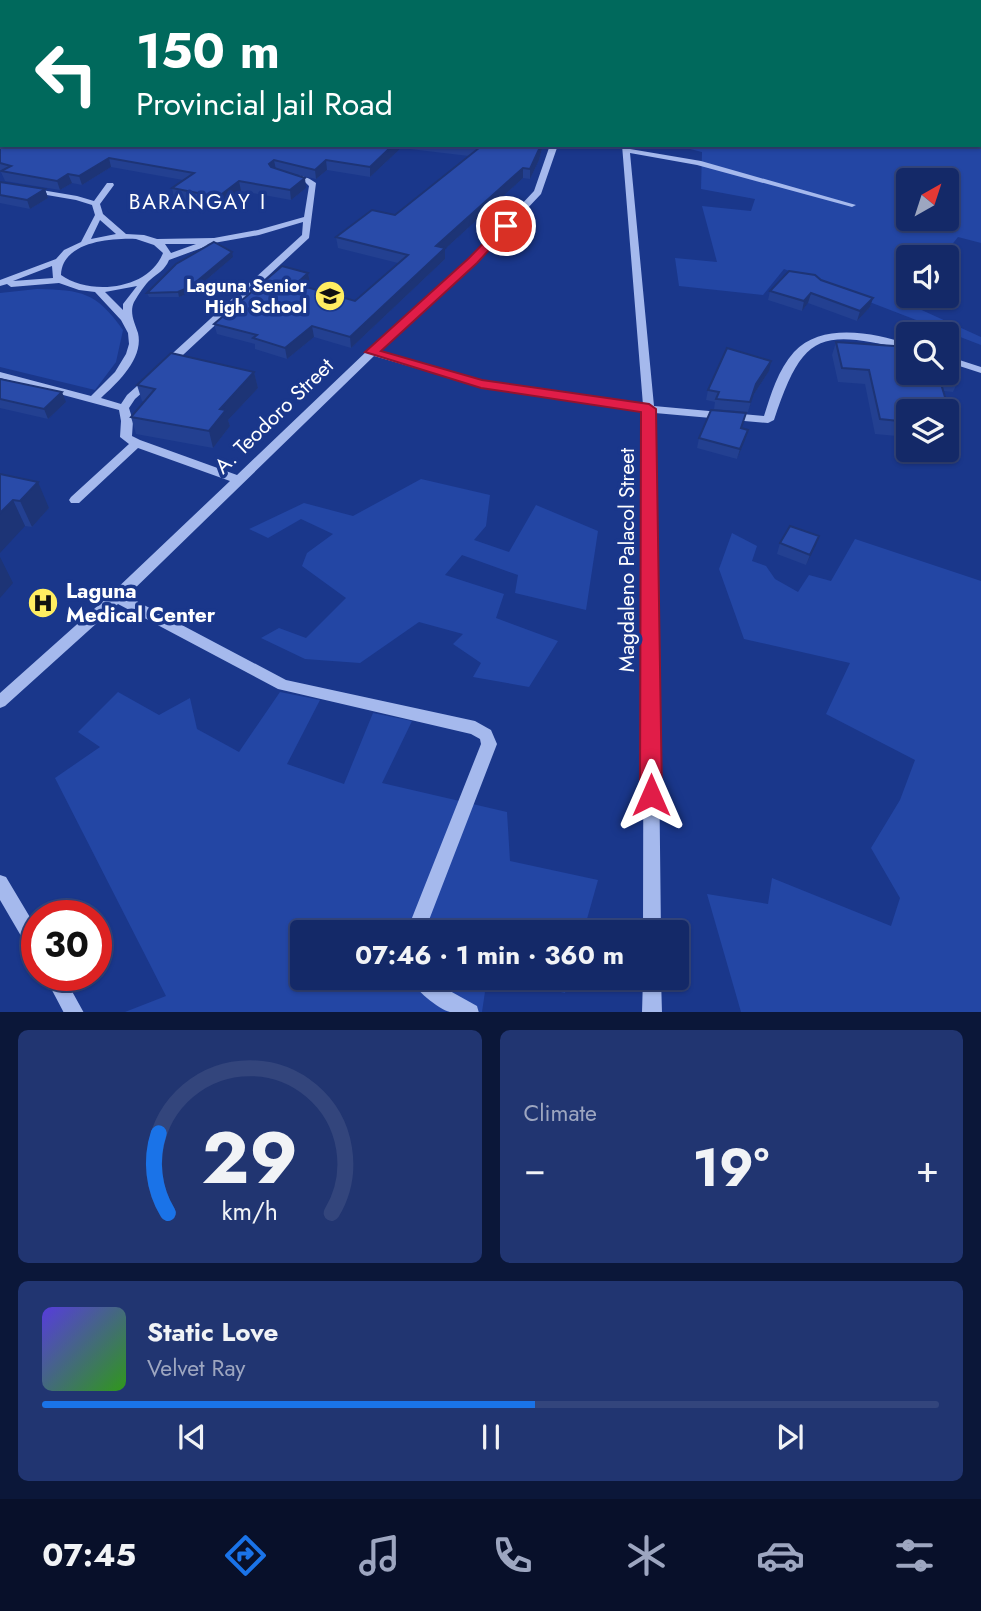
<!DOCTYPE html>
<meta charset="utf-8">
<style>
body{margin:0;font-family:Jost,sans-serif;background:#213571;color:#f1f3f6;height:100vh;display:flex;flex-direction:column;font-size:26px;white-space:nowrap}
*{box-sizing:border-box;margin:0}
p{font-size:23px;color:#9da6c0}
.icon{flex:none;width:38px;height:38px;fill:none;stroke:currentColor;stroke-width:2;stroke-linecap:round;stroke-linejoin:round}
.map{position:relative;height:1012px;overflow:hidden}
.side{display:flex;flex-direction:column;gap:18px;padding:18px;background:#0b1739;flex:1}
.side>*{flex:none}
.hud{position:absolute;left:0px;top:0px;width:982px;height:147px;box-shadow:0 2px 5px #0004,0 0 0 2px #33457c;background:#00695c;color:#fff;overflow:hidden}
.needle{width:46px;rotate:39deg}
.fabs{position:absolute;left:896px;top:168px;display:grid;gap:14px}
.fabs a{display:grid;place-items:center;width:63px;height:63px;border-radius:7px;background:#142968;box-shadow:0 2px 5px #0004,0 0 0 2px #33457c;font-size:35px}
.speed{position:absolute;left:21px;top:900px;display:flex;gap:14px;font-size:35px;font-weight:700;text-align:center}
.speed>*{display:grid;place-content:center;width:91px;height:91px;border-radius:50%;background:#142968;box-shadow:0 2px 5px #0004,0 0 0 2px #33457c;line-height:1}
.speed .limit{border:10px solid #d22;background:#fff;color:#111}
.pin{position:absolute;display:grid;place-items:center;width:60px;height:60px;color:#fff;margin:-30px;border:4px solid #fff;border-radius:50%;box-shadow:0 2px 7px #0007}
.me{position:absolute;width:77px;margin:-38px;rotate:0deg;stroke-linejoin:round;filter:drop-shadow(0 0 5px #0008)}
.turn{display:flex;align-items:center;gap:24px;height:147px;padding:0 21px;font-size:32px}
.turn .icon{width:91px;height:91px;stroke-width:2.5}
.turn b{display:block;font-size:49px;line-height:60px}
.big{font-size:52px;font-weight:700;line-height:1.1}
.side .widget{flex:1;display:flex;flex-direction:column;justify-content:center;gap:10px;min-width:0;padding:0 24px;border-radius:10px;background:#213571}
.side .dial{align-items:center;gap:0}
.dial svg{height:182px;overflow:visible;fill:none;stroke:#33457c;stroke-width:7;stroke-linecap:round;text-anchor:middle}
.dial text{fill:#f1f3f6;stroke:none}
.song{display:flex;align-items:center;gap:21px}
.cover{width:84px;height:84px;border-radius:10px;background:linear-gradient(135deg,hsl(250 70% 55%),hsl(110 70% 35%))}
.played{height:7px;border-radius:4px;background:linear-gradient(90deg,#1a73e8 55%,#33457c 55%)}
.keys{display:flex;justify-content:space-around;direction:ltr}
.heat{display:flex;justify-content:space-between;align-items:center;font-size:38px;direction:ltr}
.side .tiles{flex:1;display:grid;gap:18px;grid-template-columns:1fr 1fr}
.widget:last-child{grid-column:span 2}
.trip{position:absolute;left:290px;top:920px;width:399px;height:70px;border-radius:7px;background:#142968;box-shadow:0 2px 5px #0004,0 0 0 2px #33457c;font-weight:700;line-height:70px;text-align:center}
.menu{display:flex;height:112px;justify-content:space-around;align-items:center;background:#08102a;color:#9da6c0}
.menu .icon{width:49px;height:49px}
.menu .on{color:#1a73e8}
.menu b{font-size:32px;color:#f1f3f6}
.map>svg:first-child{display:block}
.green{fill:#2346a4;fill-rule:evenodd}
.lines{fill:none;stroke-linecap:round;stroke-linejoin:round}
.minor{fill:#a5b9ed;fill-rule:evenodd}
.major{fill:#ebefff;fill-rule:evenodd}
.wall{fill:#234091}
.shaded-wall{fill:#1d3476}
.building{fill:#294ba9;stroke:#1d3476;stroke-width:2}
.route{fill:#e11d48;stroke:#92132f;stroke-width:2}
.labels{text-anchor:middle;dominant-baseline:central;stroke-width:7;stroke-linejoin:round;paint-order:stroke}
.far-poi-label{font-size:18px;font-weight:bold;fill:#fff;stroke:#1a378b;text-anchor:end}
.far-quarter-label{font-size:21px;letter-spacing:2px;fill:#fff;stroke:#1a378b}
.street-label{font-size:21px;fill:#fff;stroke:#1a378b}
.poi-label{font-size:21px;font-weight:bold;fill:#fff;stroke:#1a378b;text-anchor:start}
</style>
<div class="map">
<svg width="981" height="1013" viewBox="0 0 981 1013">
<rect width="100%" height="100%" fill="#1a378b"/>
<!-- green -->
<path class="green" d="M981,115V243L958,237L942,257H908L909,296L904,302L981,337V345L784,269L763,295L679,286L675,258L717,262L702,206L751,211L755,199L701,189L702,152L690,149L688,145H732L736,148L737,145H980ZM908,180H947V219H908Z
M37,289C82,290 96,292 123,330L116,362L95,390L0,367V293Z
M421,479L490,495L486,526L474,540L509,552L536,505L598,531L586,610L515,593L518,575L462,555L445,575L504,594L496,618L558,641L529,687L473,677L481,663L453,644L463,634L419,622L360,663L305,659L261,638L279,628L306,638L346,598L302,566L307,553L333,534L301,519L268,538L249,529L304,503L353,516Z
M732,533L757,546L752,561L766,566L775,579L798,592L809,575L831,581L855,539L981,581V1012H741L707,894L768,904L772,878L891,926L900,898L871,848L900,800L915,760L826,714L850,663L744,639L719,569Z
M118,692L159,715L190,698L197,729L239,752L280,692L320,700L287,764L344,784L373,713L412,721L382,783L507,812L510,861L598,880L583,933H303V978H487L482,1012H125L166,996L55,778L100,747L78,732Z
M501,978H569L565,993Z"/>
<g class="lines">
<!-- minor -->
<path class="minor" d="M38,0H46L36,2Z
M624,0H630V2H624Z
M690,0H696L689,2Z
M2,12V16L0,17V13Z
M2,87V92H0V88Z
M550,145H558L541,194L476,263L379,351L482,381L643,405L622,145H630V149L701,161L856,205L852,207L697,165L630,153L654,406L764,416C771,394 778,370 794,352C822,322 874,333 908,344V350C820,329 803,332 774,420L768,423L655,413L661,933H643L644,411L481,387L374,356L127,596L286,680L475,721L491,730L497,744L424,933H406L481,744L480,739L471,734L278,689L118,604L5,706L0,708V693L112,593L230,481L138,448L79,503H71L69,500L71,497L129,444L120,437L121,421L119,410L0,378V372L91,396L115,372L126,354L129,344L128,333L121,320L95,292L79,290L59,283L11,287L7,284L0,286V280L56,259L64,250L81,242L95,215L92,205L76,200L0,187V183L77,196L94,201L107,183H113L114,185L100,204L103,214L126,234L144,235L157,239L214,238L258,230L304,217L309,186L304,181L287,177C296,172 308,177 316,183L309,238L170,367L166,368L161,365L162,363L302,235L303,222L259,235L208,244L207,246L169,260C165,270 158,273 150,280C146,283 138,295 134,302C129,313 135,323 138,333C144,359 117,383 101,398L121,404L127,395L146,378H154L155,380L154,382L135,399L129,408L133,421L132,436L140,440L237,475L368,350L470,259L534,191ZM100,220L116,234L91,239ZM136,239L154,245L163,253C149,290 90,296 61,275C62,242 110,238 136,239ZM165,244H196L171,253ZM52,266L53,278L13,281ZM137,286L123,304V310L105,292Z
M947,356L981,367V373L947,362Z
M0,875L6,877L37,929V956L31,953L0,900Z
M44,975H63L84,1013H64Z
M410,978H434L450,991L477,1006L479,1013C471,1013 458,1013 450,1012C438,1009 414,989 410,978Z
M643,978H661L662,1013H642Z"/>
<!-- major -->
<path class="major" d="M2,105V111L0,112V106Z"/>
</g>
<!-- wall -->
<path class="wall" d="M121,0H528L525,2H499L495,1L492,2H117Z
M0,113L2,145H543L539,160L530,179L523,178L445,249V259L351,348L314,337L287,359L255,349V344L217,334L214,324L308,273L310,283L306,287L355,301L398,263L338,248L336,237L395,215L469,156L401,148L370,177L327,170L316,179L290,173L306,188L291,200L241,191L220,207L174,198L172,188L183,180L111,167L82,185L72,183L60,190L5,181L1,172H0Z
M0,182L45,189L48,198L30,209L0,203Z
M233,257L192,292L179,297H149L147,293Z
M821,280L873,298L870,307L857,321L808,303L802,311L768,300L770,291Z
M836,342L959,378L953,392L943,391L954,427L948,441H947V411H908V437L875,434L865,384L838,382L832,355Z
M769,371L754,394L748,412L714,409L715,402L706,400L708,390Z
M254,372L258,388L228,420L230,426L213,448L136,434L131,417L144,402L142,401L137,385Z
M0,379L66,402L48,419L0,408Z
M742,428L748,430L745,440L737,459L697,448L699,438Z
M0,474L49,508L32,527L25,526Z
M780,543L815,547L806,565L777,554Z"/>
<!-- shaded-wall -->
<path class="shaded-wall" d="M481,0H495V1L492,2H477Z
M518,0H528L525,2H518Z
M2,74V84L0,85V75Z
M393,145H401V148L370,177V167Z
M541,145H543L539,160L530,179V169Z
M109,158L111,167L82,185L79,176Z
M274,160L276,170L270,173L269,164Z
M326,160L327,170L316,179L315,170Z
M523,168V178L445,249V259L351,348L350,337L436,246Z
M68,174L72,183L60,190L57,181Z
M305,178L306,188L291,200L290,190Z
M239,181L241,191L220,207L218,197Z
M45,189L48,198L30,209L27,200Z
M232,252L233,257L192,292L179,297L178,292Z
M308,273L310,283L298,294L296,284Z
M811,293L808,303L802,311L804,301Z
M873,298L870,307L857,321L860,311Z
M312,326L314,337L287,359L285,348Z
M771,361L769,371L754,394L748,412L756,384Z
M254,372L258,388L228,420L230,426L213,448L209,431L220,409Z
M62,392L66,402L48,419L44,409Z
M748,430L745,440L737,459L740,449Z
M38,482L49,508L32,527L20,501Z
M13,500L25,526L0,553V513Z
M819,536L815,547L806,565L810,555Z
M0,557L13,583L0,598Z"/>
<!-- building -->
<path class="building" d="M121,0H481L477,2H117Z
M2,45V74L0,75V46Z
M2,112V145H393L370,167L326,160L315,170L274,160L269,164L271,167L305,178L290,190L239,181L218,197L172,188L194,173L109,158L79,176L68,174L57,181L1,171L11,166L0,163V113Z
M459,145H541L530,169L523,168L436,246L445,248L350,337L312,326L285,348L253,338L257,335L214,324L282,266L308,273L296,284L355,301L408,255L336,237L372,210L395,215L479,148Z
M0,182L45,189L27,200L0,195Z
M214,242L232,252L190,287L178,292L147,293L176,264Z
M789,271L815,275L821,280L873,298L860,311L811,293L804,301L770,291Z
M836,342L908,347V373H947V347L959,378L939,377L954,427L947,426V411H908V422L880,419L869,370L842,368Z
M727,348L771,361L756,384L750,402L716,399L719,392L708,390Z
M171,353L254,372L220,409L226,410L209,431L131,417L155,389L137,385Z
M0,379L62,392L44,409L0,399Z
M711,410L746,413L741,428L748,430L740,449L699,438Z
M0,474L38,482L20,501L13,500L0,513Z
M790,526L819,536L810,555L780,543Z"/>
<!-- route -->
<path class="route" d="M502,224L511,226L477,263L381,351L482,380L649,404L656,409L662,795L658,802L651,804L644,802L640,795L641,412L481,388L365,352L469,258Z"/>
<!-- icons -->
<defs>
<g id="school-disc" transform="scale(1.575)"><circle r="9.5" fill="#ffed61" stroke="#1a378b"/><path d="M0-5L7-2L0 1L-7-2ZM-4 1L0 2.5L4 1V4Q0 6-4 4Z" fill="#111"/></g>
<g id="hospital-disc" transform="scale(1.575)"><circle r="9.5" fill="#ffed61" stroke="#1a378b"/><path d="M-5-5h3v3.5h4V-5h3V5h-3V1.5h-4V5h-3Z" fill="#111"/></g>
</defs>
<g fill-rule="evenodd">
<use href="#school-disc" x="330" y="296"/>
<use href="#hospital-disc" x="43" y="603"/>
</g>
<g class="labels">
<!-- far-poi labels -->
<g class="far-poi-label">
<text x="307" y="286">Laguna Senior<tspan x="307" dy="21">High School</tspan></text>
</g>
<!-- far-quarter labels -->
<g class="far-quarter-label">
<text x="198" y="202">BARANGAY I</text>
</g>
<!-- street labels -->
<g class="street-label">
<text transform="translate(274 416) rotate(-44)">A. Teodoro Street</text>
<text transform="translate(627 560) rotate(-90)">Magdaleno Palacol Street</text>
</g>
<!-- poi labels -->
<g class="poi-label">
<text x="66" y="591">Laguna<tspan x="66" dy="24">Medical Center</tspan></text>
</g>
</g>
</svg>
<div class="fabs">
<a><svg class="needle" viewBox="-14 -14 28 28"><path d="M0-13l5 13h-10z" fill="#e53935"/><path d="M0 13l5-13h-10z" fill="#9da6c0"/></svg></a>
<a><svg class="icon" aria-label="sound" viewBox="0 0 24 24"><path d="M4 9h4l5-4v14l-5-4H4zM17 9q2 3 0 6"/></svg></a>
<a><svg class="icon" aria-label="search" viewBox="0 0 24 24"><circle cx="10" cy="10" r="6"/><path d="M15 15l6 6"/></svg></a>
<a><svg class="icon" aria-label="layers" viewBox="0 0 24 24"><path d="M12 4l9 5-9 5-9-5zM3 14l9 5 9-5"/></svg></a>
</div>
<div class="speed"><div class="limit">30</div></div>
<div class="pin" style="left:506px;top:226px;background:#d93025"><svg class="icon" aria-label="arrive" viewBox="0 0 24 24"><path d="M6 21V4h12l-3 4 3 4H6"/></svg></div>
<svg class="me" style="left:651px;top:795px" viewBox="-20 -20 40 40"><path d="M0-17L14 15 0 8-14 15z" fill="#e11d48" stroke="#fff" stroke-width="4"/></svg>
<div class="trip">07:46 · 1 min · 360 m</div>
<div class="hud">
<div class="turn"><svg class="icon" aria-label="left" viewBox="0 0 24 24"><path d="M17 20v-9H6M10 6l-5 5 5 5"/></svg><div><b>150 m</b>Provincial Jail Road</div></div>
</div>
</div>
<section class="side">
<div class="tiles">
<div class="widget dial"><svg viewBox="0 0 100 80">
<path d="M14 69A42 42 0 1 1 86 69"/>
<path d="M14 69A42 42 0 0 1 10 34" stroke="#1a73e8"/>
<text x="50" y="56" font-size="32" font-weight="700">29</text>
<text x="50" y="72" font-size="11">km/h</text>
</svg></div>
<div class="widget"><p>Climate</p>
<div class="heat"><a>−</a><b class="big">19°</b><a>+</a></div>
</div>
<div class="widget">
<div class="song"><i class="cover"></i><div><b>Static Love</b><p>Velvet Ray</p></div></div>
<div class="played"></div>
<div class="keys"><svg class="icon" aria-label="previous" viewBox="0 0 24 24"><path d="M18 5L8 12l10 7zM5 5v14"/></svg><svg class="icon" aria-label="pause" viewBox="0 0 24 24"><path d="M8 5v14M16 5v14"/></svg><svg class="icon" aria-label="next" viewBox="0 0 24 24"><path d="M6 5l10 7-10 7zM19 5v14"/></svg></div>
</div>
</div>
</section>
<nav class="menu">
<b>07:45</b>
<svg class="icon on" aria-label="directions" viewBox="0 0 24 24"><path d="M12 3l9 9-9 9-9-9zM9 14v-3h6M13 9l2 2-2 2"/></svg>
<svg class="icon" aria-label="music" viewBox="0 0 24 24"><path d="M9 18V5l10-2v13"/><circle cx="6" cy="18" r="3"/><circle cx="16" cy="16" r="3"/></svg>
<svg class="icon" aria-label="phone" viewBox="0 0 24 24"><path d="M5 4h4l2 5-3 2q2 4 5 5l2-3 5 2v4C11 20 4 13 5 4z"/></svg>
<svg class="icon" aria-label="climate" viewBox="0 0 24 24"><path d="M12 3v18M4 7l16 10M4 17L20 7"/></svg>
<svg class="icon" aria-label="car" viewBox="0 0 24 24"><path d="M5 17H2v-5l4-1 3-4h7l3 4 3 1v5h-3M9 17h6M6 11h13"/><circle cx="7" cy="17" r="2"/><circle cx="17" cy="17" r="2"/></svg>
<svg class="icon" aria-label="filters" viewBox="0 0 24 24"><path d="M4 7h16M4 17h16"/><circle cx="9" cy="7" r="2"/><circle cx="15" cy="17" r="2"/></svg>
</nav>
